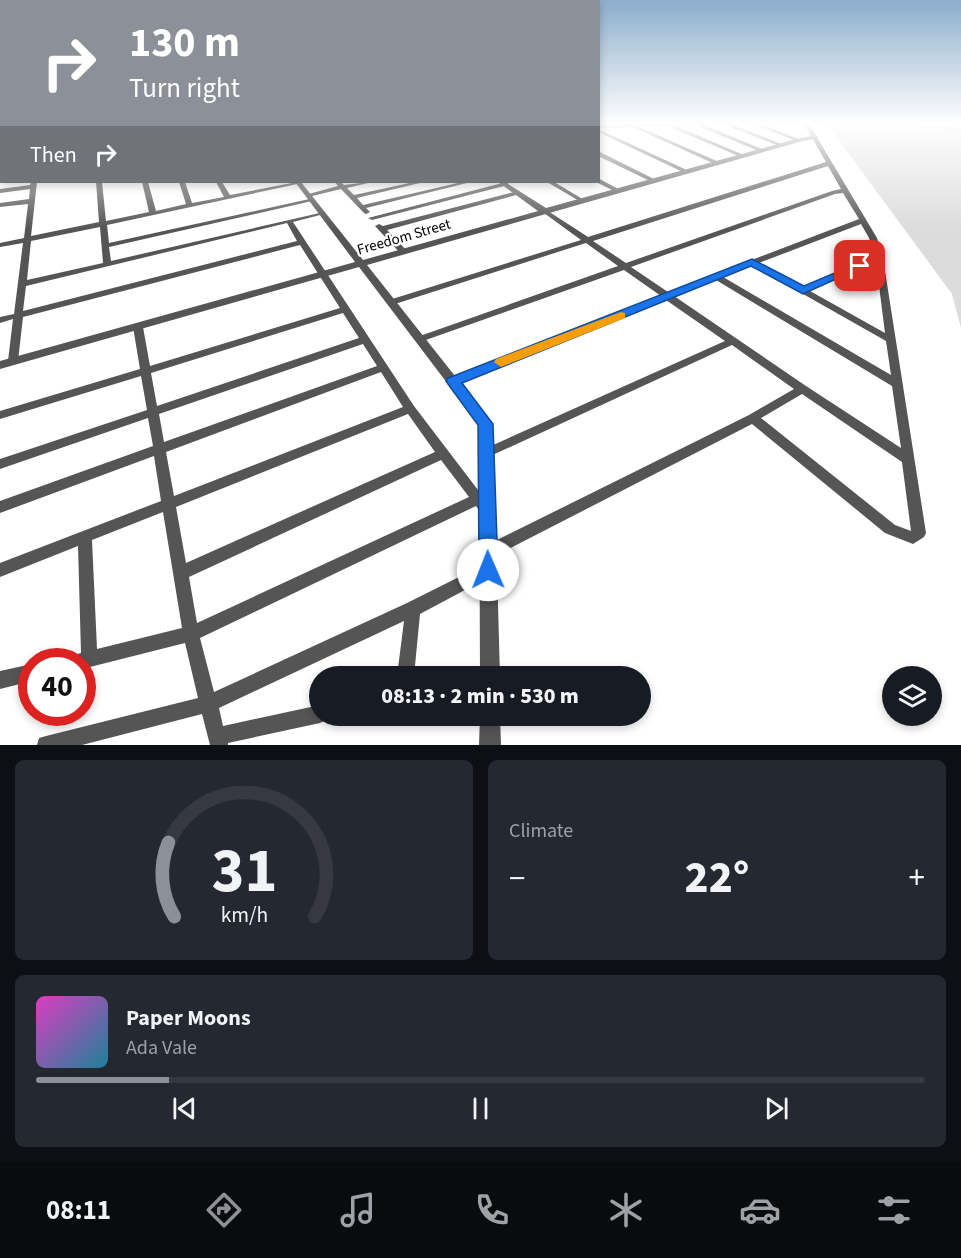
<!DOCTYPE html>
<meta charset="utf-8">
<style>
body{margin:0;font-family:"Source Sans 3",sans-serif;background:#242831;color:#f1f3f6;height:100vh;display:flex;flex-direction:column;font-size:22px;white-space:nowrap}
*{box-sizing:border-box;margin:0}
p{font-size:20px;color:#9ea1a6}
.icon{flex:none;width:33px;height:33px;fill:none;stroke:currentColor;stroke-width:2;stroke-linecap:round;stroke-linejoin:round}
.map{position:relative;height:745px;overflow:hidden}
.panel{display:flex;flex-direction:column;gap:15px;padding:15px;background:#0d0f14;flex:1}
.panel>*{flex:none}
.top-card{position:absolute;left:0px;top:0px;width:600px;height:183px;box-shadow:0 3px 9px #0003;background:#8c9099;color:#fff;overflow:hidden}
.controls{position:absolute;left:882px;top:666px;display:grid;gap:12px}
.controls a{display:grid;place-items:center;width:60px;height:60px;border-radius:50%;background:#171b24;box-shadow:0 3px 9px #0003;font-size:30px}
.speed{position:absolute;left:18px;top:648px;display:flex;gap:12px;font-size:30px;font-weight:700;text-align:center}
.speed>*{display:grid;place-content:center;width:78px;height:78px;border-radius:50%;background:#171b24;box-shadow:0 3px 9px #0003;line-height:1}
.speed .limit{border:9px solid #d22;background:#fff;color:#111}
.pin{position:absolute;display:grid;place-items:center;width:51px;height:51px;color:#fff;margin:-26px;border-radius:12px;box-shadow:0 3px 9px #0006}
.me{position:absolute;width:66px;margin:-33px;rotate:359deg;stroke-linejoin:round;filter:drop-shadow(0 0 4px #0008)}
.turn{display:flex;align-items:center;gap:21px;height:126px;padding:0 30px;font-size:27px}
.turn .icon{width:78px;height:78px;stroke-width:2.5}
.turn b{display:block;font-size:42px;line-height:51px}
.then{display:flex;align-items:center;height:57px;padding:0 30px;background:#0003;gap:12px;font-size:22px}
.big{font-size:45px;font-weight:800;line-height:1.1}
.panel .widget{flex:1;display:flex;flex-direction:column;justify-content:center;gap:9px;min-width:0;padding:0 21px;border-radius:9px;background:#242831}
.panel .dial{align-items:center;gap:0}
.dial svg{height:156px;overflow:visible;fill:none;stroke:#363941;stroke-width:7;stroke-linecap:round;text-anchor:middle}
.dial text{fill:#f1f3f6;stroke:none}
.song{display:flex;align-items:center;gap:18px}
.cover{width:72px;height:72px;border-radius:9px;background:linear-gradient(135deg,hsl(310 70% 55%),hsl(190 70% 35%))}
.played{height:6px;border-radius:3px;background:linear-gradient(90deg,#8c9099 15%,#363941 15%)}
.keys{display:flex;justify-content:space-around;direction:ltr}
.heat{display:flex;justify-content:space-between;align-items:center;font-size:33px;direction:ltr}
.panel .tiles{flex:1;display:grid;gap:15px;grid-template-columns:1fr 1fr}
.widget:last-child{grid-column:span 2}
.trip{position:absolute;left:309px;top:666px;width:342px;height:60px;border-radius:30px;background:#171b24;box-shadow:0 3px 9px #0003;font-weight:800;line-height:60px;text-align:center}
.tabs{display:flex;height:96px;justify-content:space-around;align-items:center;background:#090b0e;color:#9ea1a6}
.tabs .icon{width:42px;height:42px}
.tabs .active{color:#8c9099}
.tabs b{font-size:27px;color:#f1f3f6}
.map>svg:first-child{display:block}
.green{fill:#dcdcdc}
.lines{fill:none;stroke-linecap:round;stroke-linejoin:round}
.stream{stroke:#a3a3a3;stroke-width:1.5}
.minor{fill:#555;fill-rule:evenodd}
.tertiary{fill:#555;fill-rule:evenodd}
.route{fill:#1a73e8;stroke:#114b97;stroke-width:1.5}
.slow{fill:#f59e0b}
.labels{text-anchor:middle;dominant-baseline:central;stroke-width:4.5;stroke-linejoin:round;paint-order:stroke}
.far-street-label{font-size:15px;fill:#000;stroke:#fff}
</style>
<div class="map">
<svg width="961" height="745" viewBox="0 0 961 745">
<rect width="100%" height="100%" fill="#fff"/>
<!-- green -->
<path class="green" d="M827,124H961V328L952,294Z"/>
<g class="lines">
<!-- stream -->
<path class="stream" d="M890,124L961,129"/>
<!-- minor -->
<path class="minor" d="M598,124H702L764,150L759,151L695,125L676,126L746,156L741,157L672,128V126L639,127L719,162L720,163L717,165L633,127L598,128Z
M723,124H731L784,145L779,146Z
M753,124H761L801,140L796,141Z
M804,124H809L877,238L883,258L926,533L924,537L913,544L885,533L752,424L493,557L488,559L483,557L481,552L483,547L749,415L794,389L732,345L486,458L482,456L480,453L482,450L725,341L666,300L457,384H449L448,381L449,378L661,296L624,270L423,341H417L415,339L417,337L618,266L586,243L395,304H389L388,302L389,300L581,240L544,213V211H548L588,237L826,162ZM828,166L841,189L832,191L626,263L593,241ZM843,193L859,219L668,292L631,267L835,194ZM861,224L869,238L875,257L804,287L759,263ZM876,262L885,333L810,291ZM752,265L886,341L891,375L723,277ZM716,280L892,386L901,448L806,386L674,296ZM802,394L902,462L911,531L895,525L761,418Z
M0,128H2V132H0Z
M598,129L689,171L690,172L685,173L598,132Z
M0,136H2V140H0Z
M598,151L656,180L657,181L652,182L598,156Z
M0,167H2V171H0Z
M2,178V182H4L0,183V179Z
M598,178L620,190L621,191L616,192L596,182H598Z
M31,182H37L31,236L99,222L96,182H102L106,221L149,212L142,182H148L156,211L186,204L179,182H185L192,203L224,197L216,182H222L230,195L297,182L302,183L107,225L109,243L314,198V200L312,201L109,247L111,261L324,212V214L293,222L414,406L494,511L492,515C483,518 481,513 476,506L200,638L214,692L407,603L483,565L488,563L493,565L495,570L493,575L420,614L414,676H397L404,621L219,708L223,726L320,705V716H328L326,720L320,723L228,743V745H210L202,714L82,745H37L39,738L46,736L198,698L185,643L82,669V662H68L70,656L81,653L78,546L0,577V563L161,501L154,456L0,513V501L153,446L148,418L0,469V459L147,410L141,376L0,419V411L140,369L133,327L135,325H141L143,327L150,366L340,308L300,245L23,317L18,361L13,364L9,363L8,361L13,319L0,323V317L14,314L23,243L0,247V243L24,238L28,204L0,207V203L29,199L30,189L0,193V189L30,185ZM287,223L297,241L23,311L26,286ZM100,227L103,263L27,280L31,241ZM343,313L359,338L157,406L151,373ZM363,344L377,366L164,442L159,414ZM381,372L403,407L174,496L166,452ZM408,414L435,452L186,563L176,507ZM441,460L469,497L197,623L189,577ZM163,512L182,628L97,649L92,540Z
M335,182H341L344,185L369,182L368,183L347,188L354,195L414,182H424L357,198L363,205L462,182H471L366,208L370,212L366,214L364,213L341,189L308,197L305,195L338,186Z
M506,182L509,184L508,185L372,220L368,218Z
M547,182H554L586,201L581,202Z
M518,191L520,192V194L387,230L408,252L404,254H401L375,226L379,224L383,226Z
M32,664V681L0,689V671Z"/>
<!-- tertiary -->
<path class="tertiary" d="M816,135L818,138L799,142L367,265L493,424L500,676H480L479,425L359,267L0,369V361L355,262L295,182H301L363,260L538,211L498,182H505L546,208L796,139Z
M0,153H2V157H0Z
M480,716H500L501,745H479Z"/>
</g>
<!-- sky -->
<linearGradient id="sky" x2="0" y2="1"><stop stop-color="#8cadcc"/><stop offset="0.54" stop-color="#fff"/><stop offset="1" stop-color="#fff" stop-opacity="0"/></linearGradient>
<rect width="961" height="229" fill="url(#sky)"/>
<!-- route -->
<path class="route" d="M752,259L804,286L856,264H864L865,266L803,294L751,266L462,383L493,424L498,570L495,576L488,579L481,576L479,570L478,425L448,384L446,381L448,378Z"/>
<!-- slow -->
<path class="slow" d="M621,312L625,313V318L506,365L501,367L494,362L496,359Z"/>
<g class="labels">
<!-- far-street labels -->
<g class="far-street-label">
<text transform="translate(404 237) rotate(-16)">Freedom Street</text>
</g>
</g>
</svg>
<div class="controls">
<a><svg class="icon" aria-label="layers" viewBox="0 0 24 24"><path d="M12 4l9 5-9 5-9-5zM3 14l9 5 9-5"/></svg></a>
</div>
<div class="speed"><div class="limit">40</div></div>
<div class="pin" style="left:860px;top:266px;background:#d93025"><svg class="icon" aria-label="arrive" viewBox="0 0 24 24"><path d="M6 21V4h12l-3 4 3 4H6"/></svg></div>
<svg class="me" style="left:488px;top:570px" viewBox="-20 -20 40 40"><circle r="19" fill="#fff"/><path d="M0-13L10 11 0 6-10 11z" fill="#1a73e8"/></svg>
<div class="trip">08:13 · 2 min · 530 m</div>
<div class="top-card">
<div class="turn"><svg class="icon" aria-label="right" viewBox="0 0 24 24"><path d="M7 20v-9h11M14 6l5 5-5 5"/></svg><div><b>130 m</b>Turn right</div></div>
<div class="then">Then<svg class="icon" aria-label="right" viewBox="0 0 24 24"><path d="M7 20v-9h11M14 6l5 5-5 5"/></svg></div>
</div>
</div>
<section class="panel">
<div class="tiles">
<div class="widget dial"><svg viewBox="0 0 100 80">
<path d="M14 69A42 42 0 1 1 86 69"/>
<path d="M14 69A42 42 0 0 1 11 31" stroke="#8c9099"/>
<text x="50" y="56" font-size="32" font-weight="700">31</text>
<text x="50" y="72" font-size="11">km/h</text>
</svg></div>
<div class="widget"><p>Climate</p>
<div class="heat"><a>−</a><b class="big">22°</b><a>+</a></div>
</div>
<div class="widget">
<div class="song"><i class="cover"></i><div><b>Paper Moons</b><p>Ada Vale</p></div></div>
<div class="played"></div>
<div class="keys"><svg class="icon" aria-label="previous" viewBox="0 0 24 24"><path d="M18 5L8 12l10 7zM5 5v14"/></svg><svg class="icon" aria-label="pause" viewBox="0 0 24 24"><path d="M8 5v14M16 5v14"/></svg><svg class="icon" aria-label="next" viewBox="0 0 24 24"><path d="M6 5l10 7-10 7zM19 5v14"/></svg></div>
</div>
</div>
</section>
<nav class="tabs">
<b>08:11</b>
<svg class="icon active" aria-label="directions" viewBox="0 0 24 24"><path d="M12 3l9 9-9 9-9-9zM9 14v-3h6M13 9l2 2-2 2"/></svg>
<svg class="icon" aria-label="music" viewBox="0 0 24 24"><path d="M9 18V5l10-2v13"/><circle cx="6" cy="18" r="3"/><circle cx="16" cy="16" r="3"/></svg>
<svg class="icon" aria-label="phone" viewBox="0 0 24 24"><path d="M5 4h4l2 5-3 2q2 4 5 5l2-3 5 2v4C11 20 4 13 5 4z"/></svg>
<svg class="icon" aria-label="climate" viewBox="0 0 24 24"><path d="M12 3v18M4 7l16 10M4 17L20 7"/></svg>
<svg class="icon" aria-label="car" viewBox="0 0 24 24"><path d="M5 17H2v-5l4-1 3-4h7l3 4 3 1v5h-3M9 17h6M6 11h13"/><circle cx="7" cy="17" r="2"/><circle cx="17" cy="17" r="2"/></svg>
<svg class="icon" aria-label="filters" viewBox="0 0 24 24"><path d="M4 7h16M4 17h16"/><circle cx="9" cy="7" r="2"/><circle cx="15" cy="17" r="2"/></svg>
</nav>
